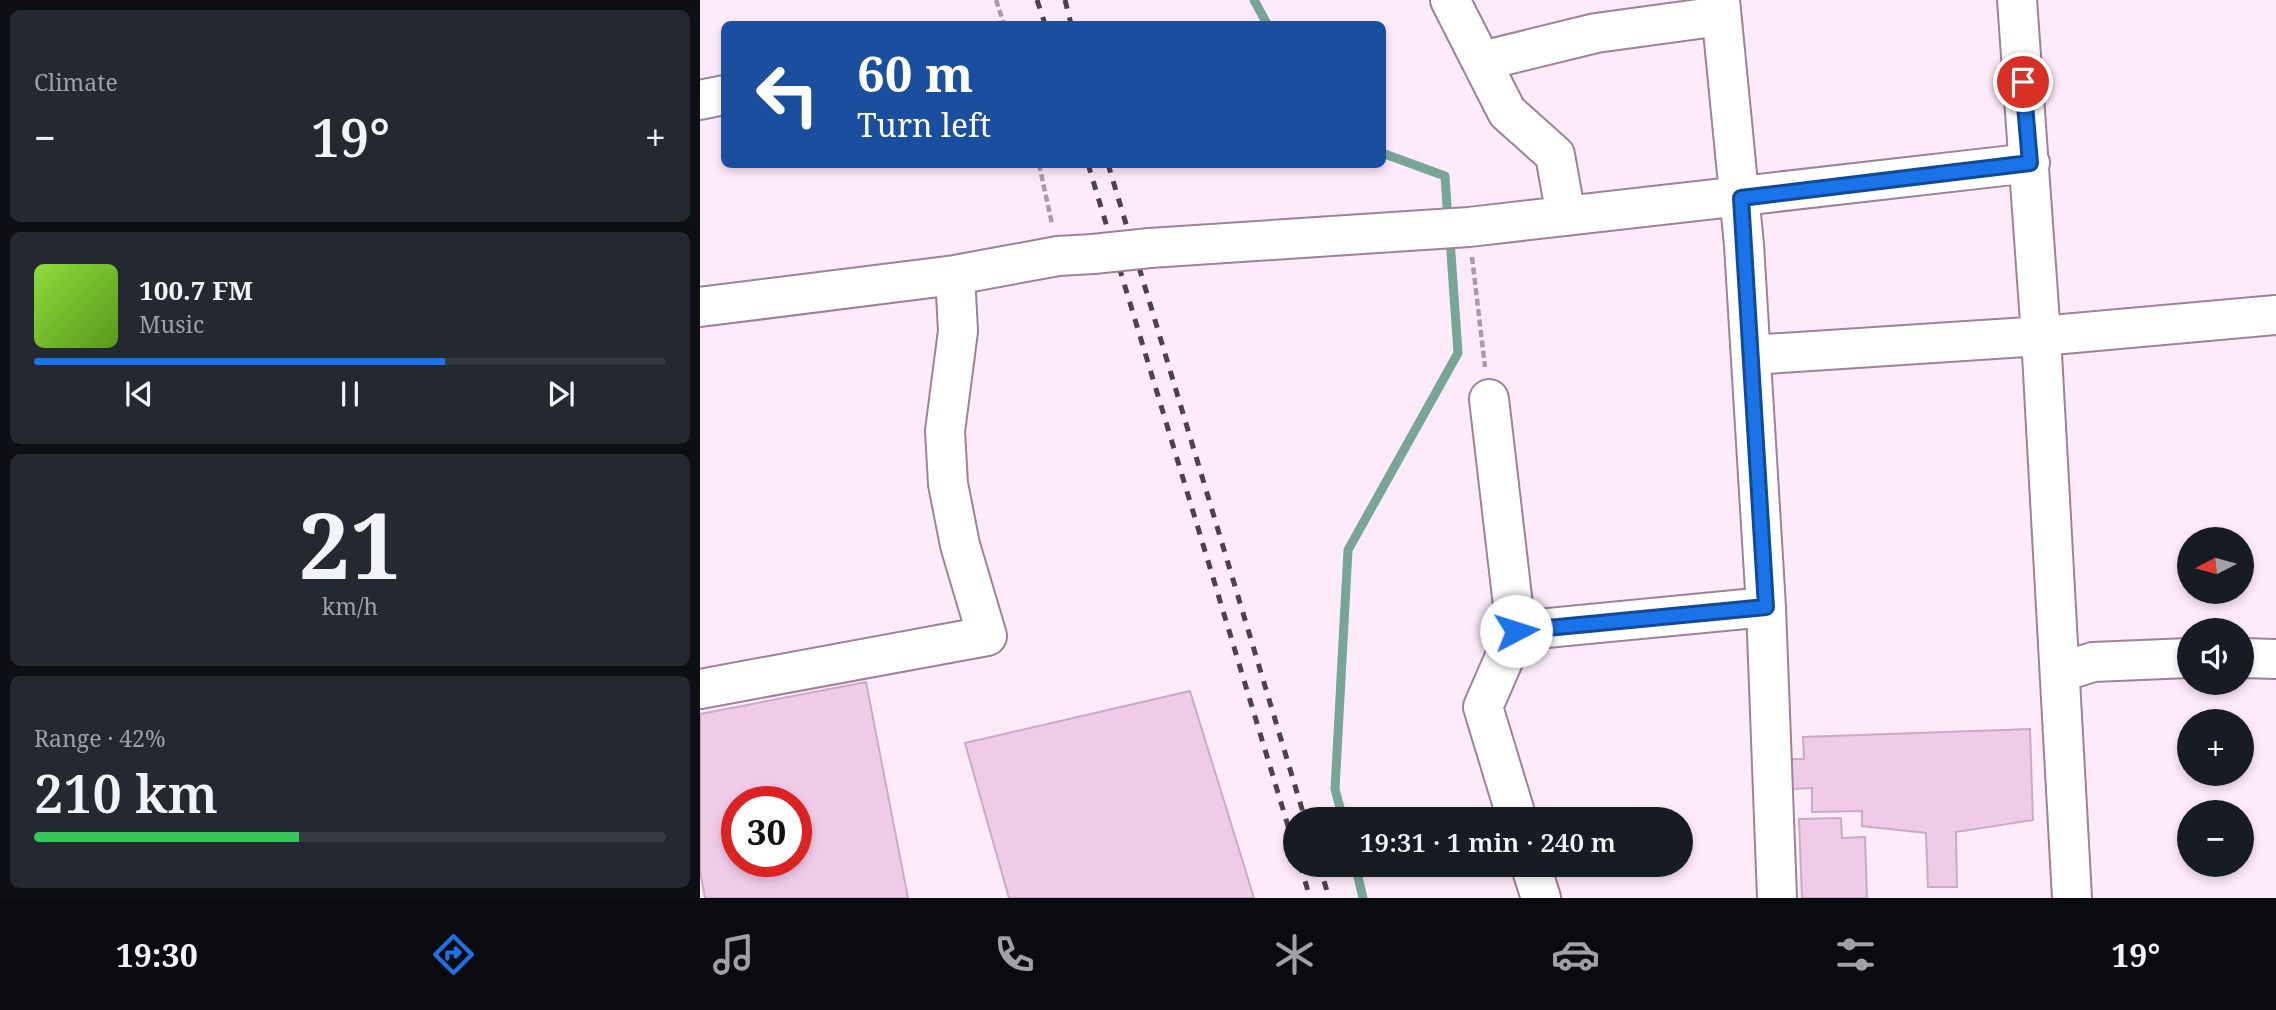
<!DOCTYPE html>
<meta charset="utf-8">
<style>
body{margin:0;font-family:"Noto Serif",serif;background:#242831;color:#f1f3f6;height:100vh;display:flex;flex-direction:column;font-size:26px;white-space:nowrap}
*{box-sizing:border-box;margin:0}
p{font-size:23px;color:#9ea1a6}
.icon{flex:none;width:38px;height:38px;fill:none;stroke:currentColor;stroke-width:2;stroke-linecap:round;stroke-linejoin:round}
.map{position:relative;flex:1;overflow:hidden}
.side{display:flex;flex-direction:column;gap:10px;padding:10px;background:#0d0f14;width:700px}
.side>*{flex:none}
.hud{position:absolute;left:21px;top:21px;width:665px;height:147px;border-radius:10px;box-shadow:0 4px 10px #0003;background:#1a4fa0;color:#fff;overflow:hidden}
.needle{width:46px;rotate:264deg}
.tools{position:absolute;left:1477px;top:527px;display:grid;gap:14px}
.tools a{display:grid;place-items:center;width:77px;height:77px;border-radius:50%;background:#171b24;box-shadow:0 4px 10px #0003;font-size:35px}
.speed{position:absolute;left:21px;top:786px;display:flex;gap:14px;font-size:35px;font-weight:700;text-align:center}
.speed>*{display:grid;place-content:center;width:91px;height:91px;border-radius:50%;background:#171b24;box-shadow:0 4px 10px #0003;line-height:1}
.speed .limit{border:10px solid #d22;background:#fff;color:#111}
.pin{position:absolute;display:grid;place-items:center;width:60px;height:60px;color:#fff;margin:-30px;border:4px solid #fff;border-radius:50%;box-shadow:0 2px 7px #0007}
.me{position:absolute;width:77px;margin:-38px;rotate:85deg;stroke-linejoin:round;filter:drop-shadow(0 0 5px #0008)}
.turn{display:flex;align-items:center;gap:24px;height:147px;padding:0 21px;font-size:32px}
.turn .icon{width:91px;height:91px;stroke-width:2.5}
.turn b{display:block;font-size:49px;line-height:60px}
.big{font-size:52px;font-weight:600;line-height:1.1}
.side .card{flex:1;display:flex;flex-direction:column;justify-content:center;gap:10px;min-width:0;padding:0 24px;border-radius:10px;background:#242831}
.side .dial{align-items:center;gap:0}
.dial b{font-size:91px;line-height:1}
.song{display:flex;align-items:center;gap:21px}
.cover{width:84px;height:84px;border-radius:10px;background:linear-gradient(135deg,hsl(90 70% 55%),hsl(90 70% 35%))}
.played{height:7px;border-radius:4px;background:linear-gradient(90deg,#1a73e8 65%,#363941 65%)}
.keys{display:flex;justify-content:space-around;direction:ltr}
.heat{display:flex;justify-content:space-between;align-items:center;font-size:38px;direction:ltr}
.charge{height:10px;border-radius:5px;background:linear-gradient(90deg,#34c759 42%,#363941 0)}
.trip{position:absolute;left:583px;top:807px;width:410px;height:70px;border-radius:35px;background:#171b24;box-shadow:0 4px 10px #0003;font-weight:600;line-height:70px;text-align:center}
.tabs{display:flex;height:112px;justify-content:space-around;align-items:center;background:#090b0e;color:#9ea1a6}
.tabs .icon{width:49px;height:49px}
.tabs .current{color:#1a73e8}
.tabs b{font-size:32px;color:#f1f3f6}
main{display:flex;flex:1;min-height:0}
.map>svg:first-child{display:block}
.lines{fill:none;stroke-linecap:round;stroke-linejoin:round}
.stream{stroke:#77a596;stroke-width:9}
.building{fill:#f0cbe8;stroke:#cbabc4;stroke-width:2;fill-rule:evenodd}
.minor-casing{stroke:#9f8198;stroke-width:42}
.path{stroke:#aa9aa7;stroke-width:4.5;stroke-dasharray:7 3.5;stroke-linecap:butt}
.minor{stroke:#fff;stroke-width:38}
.rail{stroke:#4e414b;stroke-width:5;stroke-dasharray:9 9;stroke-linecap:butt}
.minor-bridge-casing{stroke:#9f8198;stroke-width:42;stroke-linecap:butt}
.minor-bridge{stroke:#fff;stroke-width:38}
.route-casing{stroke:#114b97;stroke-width:18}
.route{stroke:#1a73e8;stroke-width:12}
</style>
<main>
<section class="side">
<div class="card"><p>Climate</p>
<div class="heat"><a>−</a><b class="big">19°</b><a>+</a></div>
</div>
<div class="card">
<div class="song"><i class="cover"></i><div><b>100.7 FM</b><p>Music</p></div></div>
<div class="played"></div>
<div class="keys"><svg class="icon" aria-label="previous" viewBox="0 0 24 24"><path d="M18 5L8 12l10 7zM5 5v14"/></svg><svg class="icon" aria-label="pause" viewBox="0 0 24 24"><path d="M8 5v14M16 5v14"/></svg><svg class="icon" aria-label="next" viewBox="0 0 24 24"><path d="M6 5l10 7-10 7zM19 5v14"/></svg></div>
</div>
<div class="card dial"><b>21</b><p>km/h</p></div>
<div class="card"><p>Range · 42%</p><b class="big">210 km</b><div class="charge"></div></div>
</section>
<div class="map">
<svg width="1576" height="898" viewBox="0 0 1576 898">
<rect width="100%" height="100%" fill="#feebfa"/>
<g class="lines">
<!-- stream -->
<path class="stream" d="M554,0L567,24
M682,153L745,176L748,221
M643,819L635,789L648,550L758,353L750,239
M655,864L663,898"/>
</g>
<!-- building -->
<path class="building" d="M166,682L208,898H5L0,871V714ZM37,802H96V861H37Z
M490,691L554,898H309L265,743Z
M1330,729L1333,820L1256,832L1257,887H1228L1226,833L1162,826V811L1112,812V788L1092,789V759H1104L1103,737Z
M1141,818L1142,838L1165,837L1167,898H1102L1099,819Z"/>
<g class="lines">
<!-- minor casing -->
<g class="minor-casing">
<path id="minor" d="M750,0L807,112L855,155L866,216
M1020,0L1044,245L1066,607L1077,898
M1317,0L1341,336L1372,898
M782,61L896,33L1021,16
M0,100L24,95
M450,248L769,227L1330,163
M0,307L255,275L358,256L393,254
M1051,355L1341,336L1576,315
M789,399L816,631
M1542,658L1576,659
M1361,672L1393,662L1489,658
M0,689L287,636L260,545L248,484L245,431L258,331L255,275
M817,819L783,707L816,631L1066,607
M830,864L841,898"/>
</g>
<!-- path -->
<path class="path" d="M296,0L304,24
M339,164L352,224
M772,257L785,367"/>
<!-- minor -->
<use href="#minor" class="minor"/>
<!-- rail -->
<path class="rail" d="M337,0L345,24
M365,0L371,24
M388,164L595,849
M408,164L605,819
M600,864L610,898
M619,864L629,898"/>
<!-- minor-bridge casing -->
<g class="minor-bridge-casing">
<path id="minor-bridge" d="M393,254L450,248"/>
</g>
<!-- minor-bridge -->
<use href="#minor-bridge" class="minor-bridge"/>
</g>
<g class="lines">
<!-- route casing -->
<g class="route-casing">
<path id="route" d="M816,631L1066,607L1041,198L1330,163L1323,82"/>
</g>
<!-- route -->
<use href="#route" class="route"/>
</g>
</svg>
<div class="tools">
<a><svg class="needle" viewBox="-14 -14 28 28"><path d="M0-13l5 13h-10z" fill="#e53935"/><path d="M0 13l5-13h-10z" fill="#9ea1a6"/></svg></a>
<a><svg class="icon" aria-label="sound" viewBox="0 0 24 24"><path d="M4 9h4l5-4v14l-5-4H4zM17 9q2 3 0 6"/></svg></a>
<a>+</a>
<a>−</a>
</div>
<div class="speed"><div class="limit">30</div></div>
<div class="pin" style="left:1323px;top:82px;background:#d93025"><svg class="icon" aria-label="arrive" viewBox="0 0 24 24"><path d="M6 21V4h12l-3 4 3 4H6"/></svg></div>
<svg class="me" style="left:816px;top:631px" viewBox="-20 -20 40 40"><circle r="19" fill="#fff"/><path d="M0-13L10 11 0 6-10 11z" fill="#1a73e8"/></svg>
<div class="trip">19:31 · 1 min · 240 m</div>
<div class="hud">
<div class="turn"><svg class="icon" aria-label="left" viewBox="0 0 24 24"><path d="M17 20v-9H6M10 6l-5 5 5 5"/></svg><div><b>60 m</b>Turn left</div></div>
</div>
</div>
</main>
<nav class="tabs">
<b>19:30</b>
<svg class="icon current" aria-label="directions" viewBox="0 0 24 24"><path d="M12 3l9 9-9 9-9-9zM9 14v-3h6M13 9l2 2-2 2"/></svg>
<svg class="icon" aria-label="music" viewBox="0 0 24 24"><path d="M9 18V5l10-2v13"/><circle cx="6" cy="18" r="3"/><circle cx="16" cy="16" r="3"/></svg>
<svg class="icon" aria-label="phone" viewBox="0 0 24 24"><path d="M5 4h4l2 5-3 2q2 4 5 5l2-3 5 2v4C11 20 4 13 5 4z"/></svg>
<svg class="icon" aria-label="climate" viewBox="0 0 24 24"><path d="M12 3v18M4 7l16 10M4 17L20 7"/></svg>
<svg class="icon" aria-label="car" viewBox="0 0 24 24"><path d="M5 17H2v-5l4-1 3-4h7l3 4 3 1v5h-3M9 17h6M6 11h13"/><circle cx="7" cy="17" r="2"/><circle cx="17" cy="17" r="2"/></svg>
<svg class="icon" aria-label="filters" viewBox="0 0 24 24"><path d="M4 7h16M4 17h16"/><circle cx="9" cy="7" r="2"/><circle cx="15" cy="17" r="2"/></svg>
<b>19°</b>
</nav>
